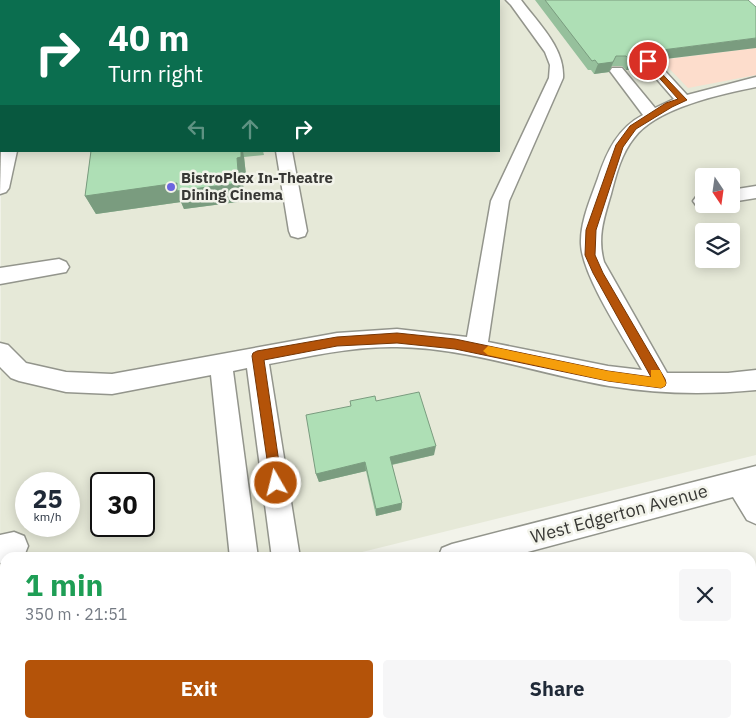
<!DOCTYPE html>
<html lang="en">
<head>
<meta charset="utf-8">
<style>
  body { margin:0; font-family:"IBM Plex Sans",sans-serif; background:#f6f6f7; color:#1f2937; height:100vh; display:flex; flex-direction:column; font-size:19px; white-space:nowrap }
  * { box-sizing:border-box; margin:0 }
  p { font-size:16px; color:#747a83 }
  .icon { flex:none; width:28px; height:28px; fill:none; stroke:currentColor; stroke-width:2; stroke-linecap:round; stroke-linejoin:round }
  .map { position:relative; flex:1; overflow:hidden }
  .panel { position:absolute; left:0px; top:552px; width:756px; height:176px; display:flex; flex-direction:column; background:#fff; border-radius:15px 15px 0 0; box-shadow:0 2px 12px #0003 }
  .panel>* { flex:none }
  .guide { position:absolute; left:0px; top:0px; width:500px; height:152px; box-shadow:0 2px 12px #0003; background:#0b6e4f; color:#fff; overflow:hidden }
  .needle { width:32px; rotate:167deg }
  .buttons { position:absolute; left:695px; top:168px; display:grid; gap:10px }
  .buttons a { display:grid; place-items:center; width:45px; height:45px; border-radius:5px; background:#fff; box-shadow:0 2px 12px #0003; font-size:25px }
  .speed { position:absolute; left:15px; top:472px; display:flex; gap:10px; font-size:25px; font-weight:700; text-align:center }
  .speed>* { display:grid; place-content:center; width:65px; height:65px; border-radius:50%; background:#fff; box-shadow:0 2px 12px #0003; line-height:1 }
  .speed small { font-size:12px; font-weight:400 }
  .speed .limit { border:2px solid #111; border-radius:8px; background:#fff; color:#111 }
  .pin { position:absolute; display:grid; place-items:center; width:42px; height:42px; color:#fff; margin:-21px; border:2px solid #fff; border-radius:50%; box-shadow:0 1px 5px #0007 }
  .me { position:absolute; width:55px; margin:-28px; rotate:352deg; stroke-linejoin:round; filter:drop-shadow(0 0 4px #0008) }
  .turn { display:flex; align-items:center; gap:18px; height:105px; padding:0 25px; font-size:22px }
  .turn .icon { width:65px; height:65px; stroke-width:2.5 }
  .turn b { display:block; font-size:35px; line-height:42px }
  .lanes { display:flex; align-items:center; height:48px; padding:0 25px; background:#0003; justify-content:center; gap:25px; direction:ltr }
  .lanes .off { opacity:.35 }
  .round { display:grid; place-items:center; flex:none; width:52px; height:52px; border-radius:5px; background:#f6f6f7 }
  .overview { display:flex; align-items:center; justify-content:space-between; height:85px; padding:0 25px }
  h1 { font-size:30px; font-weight:700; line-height:38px; color:#1e9e55 }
  .action { display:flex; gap:10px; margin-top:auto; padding:10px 25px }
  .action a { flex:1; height:58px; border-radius:5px; background:#b45309; color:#fff; font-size:20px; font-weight:700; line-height:58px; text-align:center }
  .action a+a { background:#f6f6f7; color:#1f2937 }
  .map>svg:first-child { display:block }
  .built { fill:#e6e9d8; fill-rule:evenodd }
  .green { fill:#fdddcc }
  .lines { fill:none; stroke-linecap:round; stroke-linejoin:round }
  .minor-casing { stroke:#93958c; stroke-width:3 }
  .minor { fill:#fff; fill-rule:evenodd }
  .wall { fill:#96c09c }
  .shaded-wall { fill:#7a9c7f }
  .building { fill:#aedfb5; stroke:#7a9c7f }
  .route { fill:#b45309; stroke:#753606 }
  .slow { fill:#f59e0b }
  .poi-dot { fill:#6b66df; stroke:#f2f3ea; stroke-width:2 }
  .labels { text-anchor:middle; stroke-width:5; stroke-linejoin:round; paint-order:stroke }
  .far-poi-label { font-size:15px; font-weight:bold; fill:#373734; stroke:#f2f3ea; text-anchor:start }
  .street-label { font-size:18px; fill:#373734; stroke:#f2f3ea }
</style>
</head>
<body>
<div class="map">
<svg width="756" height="728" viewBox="0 0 756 728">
  <rect width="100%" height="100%" fill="#f2f3ea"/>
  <path class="built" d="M24,0H756V455L342,557L5,558V641L0,643L1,133V151H499V1ZM704,176H731V204H704ZM704,231H731V259H704ZM26,484H69V526H26ZM101,484H144V526H101Z"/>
  <path class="green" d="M756,48V75L688,88L661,60Z"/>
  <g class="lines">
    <defs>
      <g id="minor">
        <rect x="119" y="0" width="12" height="1"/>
        <rect x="164" y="0" width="12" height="1"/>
        <path d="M506,0H521C538,23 565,48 563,78L509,201L488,342L608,366L642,370C625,340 582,276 581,244C580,222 591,198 598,178C607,151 618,128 643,115L610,71L612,68H622L655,108L674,99L641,61L643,58H653L687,95L756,77V87C721,94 656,108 634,138C621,154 616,175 611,194C604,218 597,237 604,262L667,373H728L756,370V390C707,395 658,394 609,386C539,374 469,348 397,347C354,346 311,356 269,364L300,558H272L247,368L233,371L258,558H230L211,375L112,394L66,392L19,381L11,378L0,367V343L8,345L26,363L66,372L112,374L337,333L397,329L467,337L491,201L549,78L550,65L545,52L511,5Z"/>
        <path d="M746,0H756V8L751,7Z"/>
        <path d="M1,150L17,151L9,188L6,192L0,194Z"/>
        <path d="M276,151H292L307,231L305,236L298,238L291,236L289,231Z"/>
        <path d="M756,186V198L731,202V190Z"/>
        <path d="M704,195V204H711L710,205L704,207L696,205L693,201L696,197Z"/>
        <path d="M59,259L66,262L69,267L66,272L0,284V268Z"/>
        <path d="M756,466V524L747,520L733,497L505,558H438L442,548L452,544Z"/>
        <path d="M14,532L24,536L28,546L24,556L5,558V562L0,563V535Z"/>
        <path d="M5,661V691L0,692V662Z"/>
      </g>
    </defs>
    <use href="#minor" class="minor-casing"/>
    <use href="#minor" class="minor"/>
  </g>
  <g class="wall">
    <path d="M535,0H748L657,60L653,56H643L638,69L626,70L622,66H612L609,72L594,74L591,70H588Z"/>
    <path d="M91,151H263L264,155L244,157L246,175L242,176L245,201L184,209L181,202L96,214L85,196Z"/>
    <path d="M350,401H376L434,455L392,465L402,503L401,510L376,516L366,471L319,482L316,474L351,406Z"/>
    <path d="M378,724H485L378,728Z"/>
    <path d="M579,724H698L683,728H581Z"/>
  </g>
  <g class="shaded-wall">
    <path d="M756,38V48L657,60L662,50Z"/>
    <path d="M647,46L638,69L626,70L630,60L638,53Z"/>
    <path d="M616,56L609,72L594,74L598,64Z"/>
    <path d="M241,151H243L244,157L246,175L242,176L245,201L184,209L181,202L96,214L85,196Z"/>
    <path d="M436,446L434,455L390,465V457Z"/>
    <path d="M365,462L366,471L319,482L316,474Z"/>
    <path d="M402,503L401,510L376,516V509Z"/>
  </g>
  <g class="building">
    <path d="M38,0H104L107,1H38Z"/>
    <path d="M545,0H748L756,7V38L662,50L657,46H647L644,52L638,53L642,59L630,60L626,56H616L613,62L598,64L595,60L592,61Z"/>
    <path d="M91,151H241V157L237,158L239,183L177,191V183L85,196Z"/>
    <path d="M419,392L436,446L390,457L402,503L376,509L365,462L316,474L306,415L351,406L350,401L375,396L376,401Z"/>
    <path d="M756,650V707L751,708V651Z"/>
    <path d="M389,724H485L486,728H378V727Z"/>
    <path d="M589,724H698L683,728H591Z"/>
  </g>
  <path class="route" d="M648,59L687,100L672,107L636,129L623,147L596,230L595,255L603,273L665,379L666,383L665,386L661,388L608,381L455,349L397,343L337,346L264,360L282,483L280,487L276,489L271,487L252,356L253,353L257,351L337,337L397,333L455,339L608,371L651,377L593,273L585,255L586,230L616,145L630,126L666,103L678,99L646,63L644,61Z"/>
  <path class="slow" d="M488,346L608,371L651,377V370H660L666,383L665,386L661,388L608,381L488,355L483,351Z"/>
  <circle class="poi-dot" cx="171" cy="187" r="5"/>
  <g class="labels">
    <g class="far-poi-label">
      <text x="181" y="183">BistroPlex In-Theatre<tspan x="181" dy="17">Dining Cinema</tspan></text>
    </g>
    <g class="street-label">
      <text transform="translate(619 514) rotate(-15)" y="6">West Edgerton Avenue</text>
    </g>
  </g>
</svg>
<div class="buttons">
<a><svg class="needle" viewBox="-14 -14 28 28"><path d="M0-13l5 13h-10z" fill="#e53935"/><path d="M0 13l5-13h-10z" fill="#747a83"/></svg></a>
<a><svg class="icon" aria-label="layers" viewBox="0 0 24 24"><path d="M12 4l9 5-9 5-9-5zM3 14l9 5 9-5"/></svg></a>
</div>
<div class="speed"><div>25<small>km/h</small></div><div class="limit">30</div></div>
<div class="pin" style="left:648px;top:61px;background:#d93025"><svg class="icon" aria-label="arrive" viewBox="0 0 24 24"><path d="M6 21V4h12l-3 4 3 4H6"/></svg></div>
<svg class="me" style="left:276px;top:483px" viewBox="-20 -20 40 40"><circle r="17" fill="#b45309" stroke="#fff" stroke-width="3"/><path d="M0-11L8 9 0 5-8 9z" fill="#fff"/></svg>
<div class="guide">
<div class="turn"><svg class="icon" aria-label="right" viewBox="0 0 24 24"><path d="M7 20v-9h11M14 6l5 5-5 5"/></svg><div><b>40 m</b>Turn right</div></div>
<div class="lanes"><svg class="icon off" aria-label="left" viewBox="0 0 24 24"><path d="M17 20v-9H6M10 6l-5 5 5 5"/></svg><svg class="icon off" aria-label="ahead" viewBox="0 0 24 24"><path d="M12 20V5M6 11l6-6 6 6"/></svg><svg class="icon" aria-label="right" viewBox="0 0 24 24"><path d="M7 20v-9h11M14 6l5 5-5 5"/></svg></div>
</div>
<section class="panel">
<div class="overview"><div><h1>1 min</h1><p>350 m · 21:51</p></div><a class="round"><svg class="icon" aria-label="close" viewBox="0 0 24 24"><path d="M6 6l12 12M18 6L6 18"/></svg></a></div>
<div class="action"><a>Exit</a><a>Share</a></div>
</section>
</div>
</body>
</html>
